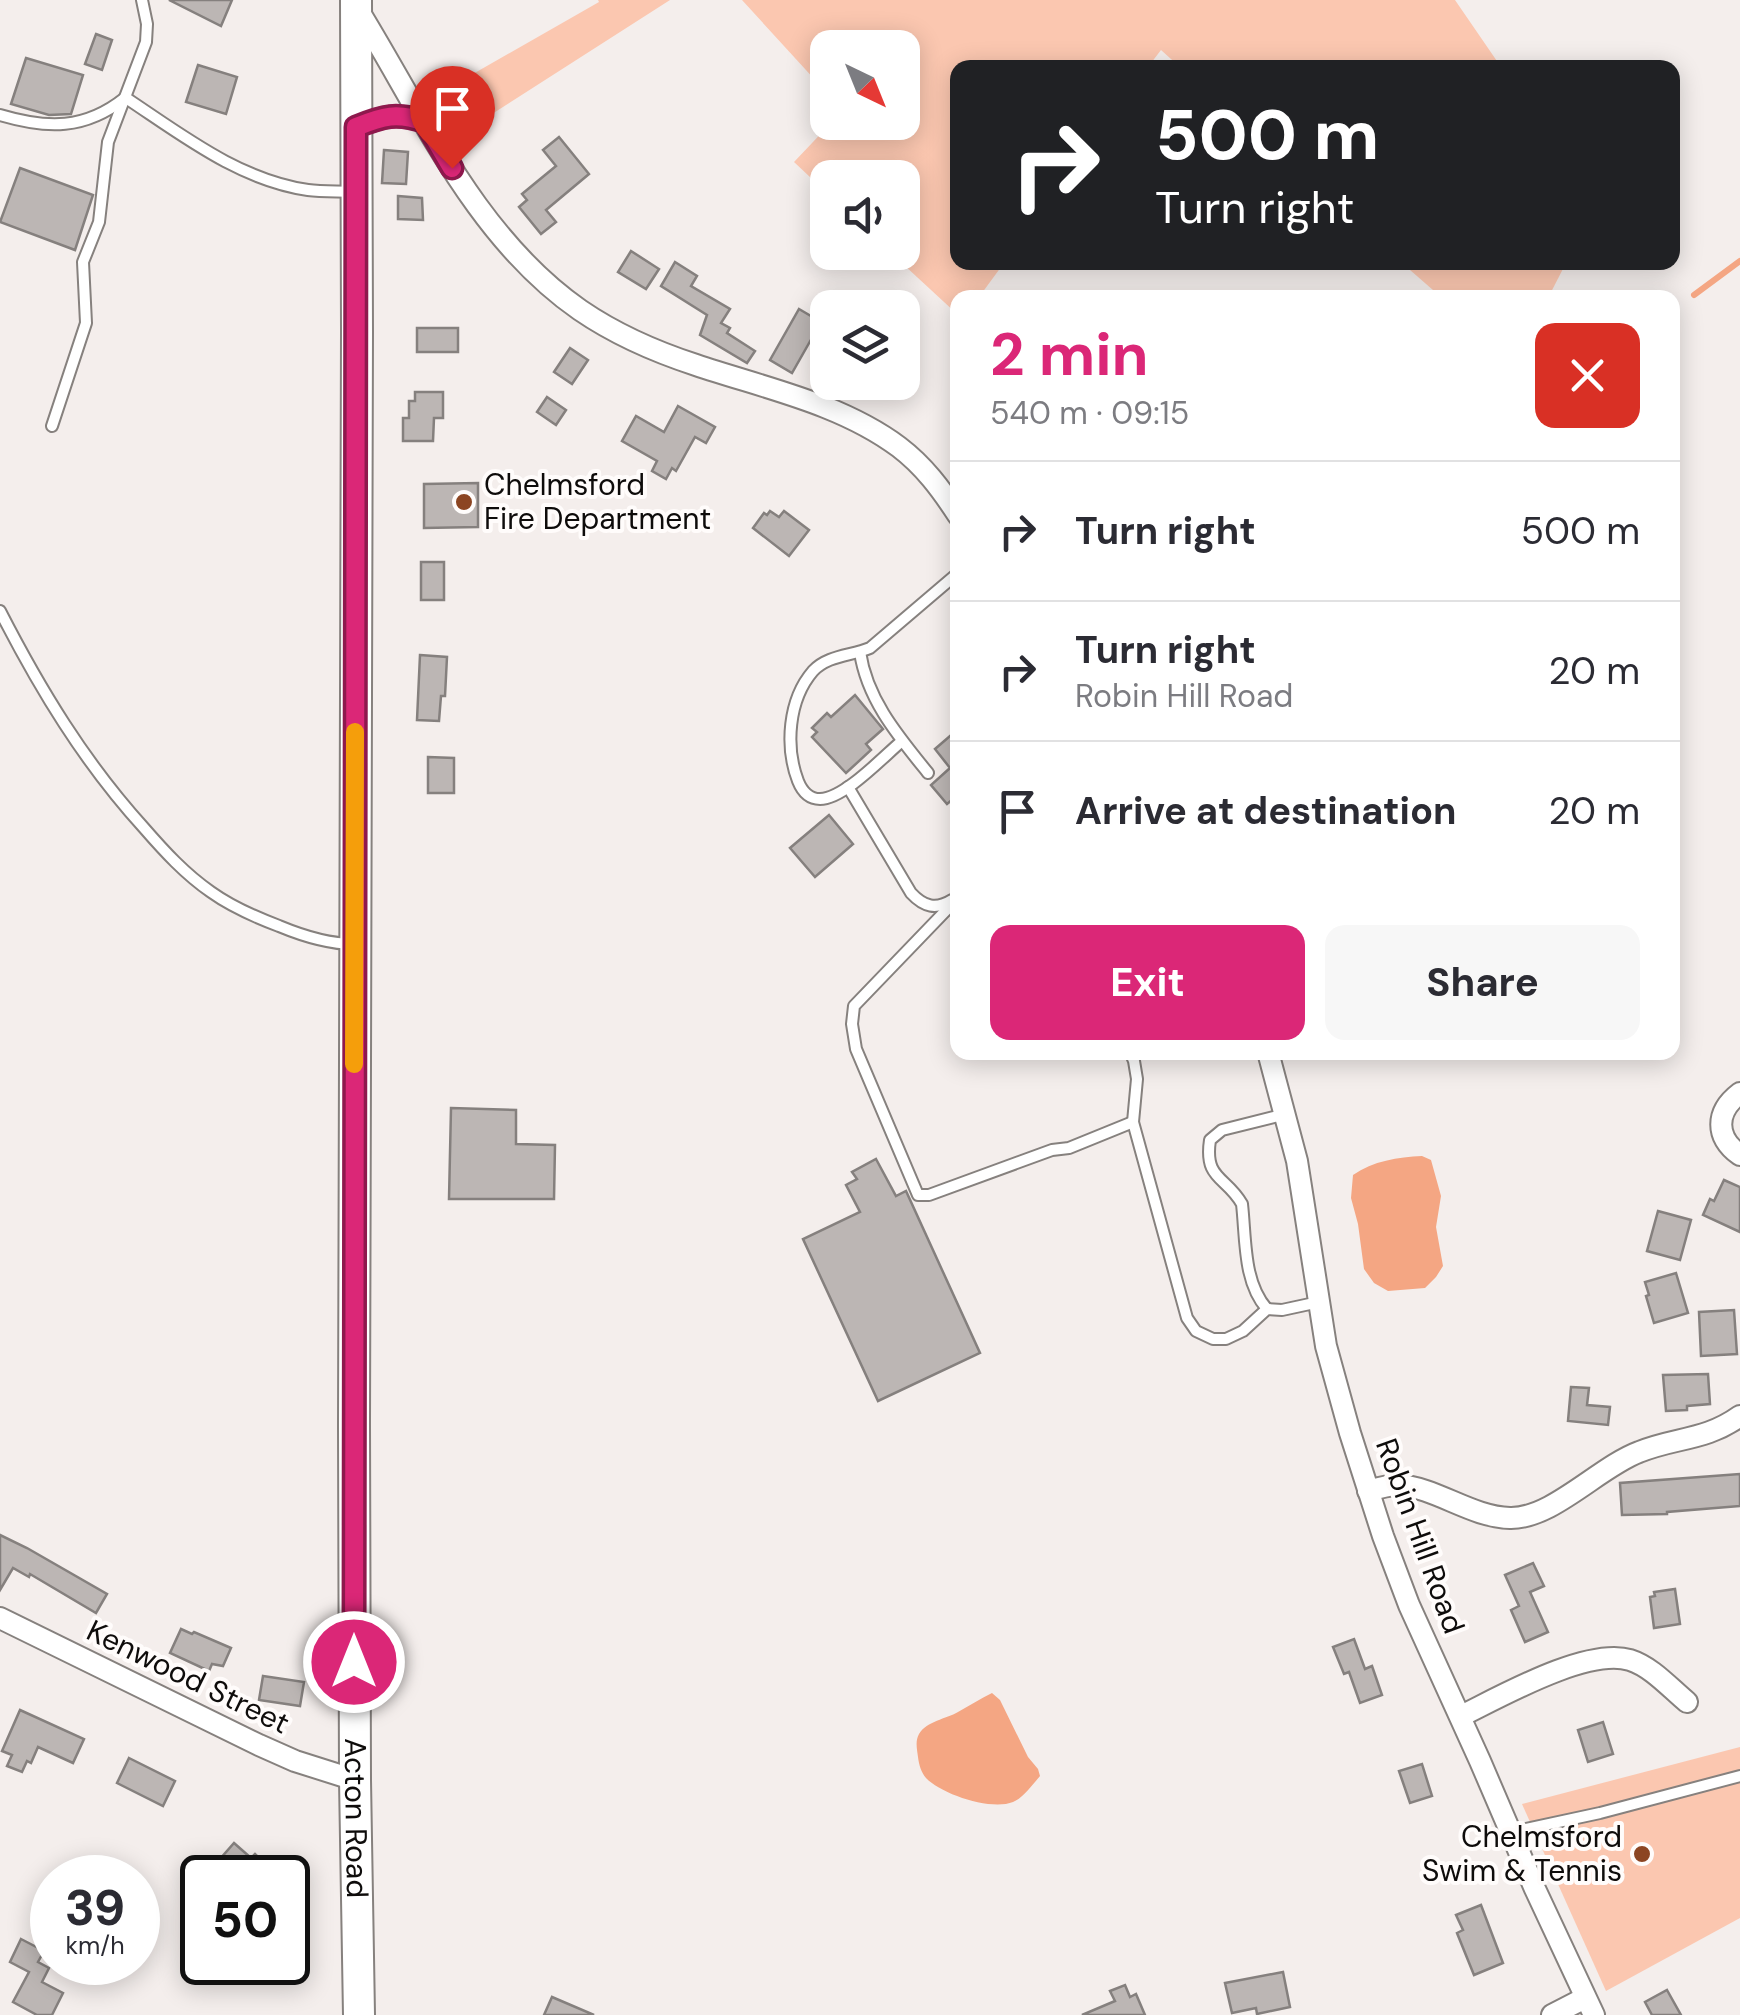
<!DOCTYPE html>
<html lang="en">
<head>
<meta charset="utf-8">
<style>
  body { margin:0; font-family:"DM Sans",sans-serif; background:#f7f7f7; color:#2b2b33; height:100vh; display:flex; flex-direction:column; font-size:38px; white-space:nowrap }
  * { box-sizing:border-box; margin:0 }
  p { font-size:32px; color:#7c7c81 }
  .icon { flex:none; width:55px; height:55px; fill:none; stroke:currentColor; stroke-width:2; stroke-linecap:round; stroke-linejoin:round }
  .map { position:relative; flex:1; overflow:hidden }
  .side { position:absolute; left:950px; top:290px; width:730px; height:770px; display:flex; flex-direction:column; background:#fff; border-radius:20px; box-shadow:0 5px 25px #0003 }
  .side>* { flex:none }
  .hud { position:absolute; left:950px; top:60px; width:730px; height:210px; border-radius:20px; box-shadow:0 5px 25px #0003; background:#202124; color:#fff; overflow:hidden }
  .needle { width:65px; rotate:137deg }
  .controls { position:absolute; left:810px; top:30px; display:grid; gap:20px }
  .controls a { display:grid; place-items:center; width:110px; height:110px; border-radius:20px; background:#fff; box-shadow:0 5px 25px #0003; font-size:50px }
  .speed { position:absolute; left:30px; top:1855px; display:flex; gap:20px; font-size:50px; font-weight:700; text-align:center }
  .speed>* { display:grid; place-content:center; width:130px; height:130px; border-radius:50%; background:#fff; box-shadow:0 5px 25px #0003; line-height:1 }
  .speed small { font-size:25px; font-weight:400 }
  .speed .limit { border:5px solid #111; border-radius:15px; background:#fff; color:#111 }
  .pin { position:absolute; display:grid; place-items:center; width:85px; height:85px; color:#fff; margin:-102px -42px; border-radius:50% 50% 50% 0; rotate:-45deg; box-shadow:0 0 10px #0007 }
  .pin .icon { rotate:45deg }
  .me { position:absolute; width:110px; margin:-55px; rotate:0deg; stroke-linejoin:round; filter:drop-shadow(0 0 8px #0008) }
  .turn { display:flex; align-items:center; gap:35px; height:210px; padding:0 40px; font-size:45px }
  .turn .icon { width:130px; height:130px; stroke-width:2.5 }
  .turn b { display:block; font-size:70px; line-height:85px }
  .round { display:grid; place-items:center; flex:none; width:105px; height:105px; border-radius:20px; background:#f7f7f7 }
  .head { display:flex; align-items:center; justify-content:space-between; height:170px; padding:0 40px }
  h1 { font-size:60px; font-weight:700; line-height:75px; color:#db2777 }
  .primary-button { display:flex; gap:20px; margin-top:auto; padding:20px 40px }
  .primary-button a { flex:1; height:115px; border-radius:20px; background:#db2777; color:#fff; font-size:40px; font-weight:700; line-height:115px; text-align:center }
  .primary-button a+a { background:#f7f7f7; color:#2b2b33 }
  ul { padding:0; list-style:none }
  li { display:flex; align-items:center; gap:30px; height:140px; padding:0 40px; border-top:2px solid #e1e1e2 }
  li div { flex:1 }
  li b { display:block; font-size:38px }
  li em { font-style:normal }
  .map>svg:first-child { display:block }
  .green { fill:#fbc7b0 }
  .water { fill:#f4a683 }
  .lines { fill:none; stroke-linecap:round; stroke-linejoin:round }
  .stream { stroke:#f4a683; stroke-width:6 }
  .building { fill:#bcb6b4; stroke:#85807e; stroke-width:2.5 }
  .lane-casing { stroke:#86817e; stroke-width:14 }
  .street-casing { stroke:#86817e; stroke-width:24 }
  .secondary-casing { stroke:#86817e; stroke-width:34 }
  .lane { stroke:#fff; stroke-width:10 }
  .street { stroke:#fff; stroke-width:20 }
  .secondary { stroke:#fff; stroke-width:30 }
  .route-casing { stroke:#8e194d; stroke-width:25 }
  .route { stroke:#db2777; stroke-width:18 }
  .slow { stroke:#f59e0b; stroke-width:18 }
  .poi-dot { fill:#8c4522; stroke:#fffcfb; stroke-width:4 }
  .labels { text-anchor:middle; stroke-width:8; stroke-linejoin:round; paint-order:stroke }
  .poi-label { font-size:30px; fill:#0e0c0b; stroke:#fffcfb; text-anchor:start }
  .street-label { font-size:30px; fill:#0e0c0b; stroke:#fffcfb }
</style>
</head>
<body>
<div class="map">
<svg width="1740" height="2015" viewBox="0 0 1740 2015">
  <rect width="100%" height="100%" fill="#f4eeec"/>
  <g class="green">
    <path d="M598,0H670L456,137L431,98L599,2Z"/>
    <path d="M742,0H1455L1501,67L1181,68L1161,50L1148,67L958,68V262L1004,263L979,297L958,298L957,314L891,253L902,252V178H828L827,193L794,162L831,123L902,122V48H828L827,93Z"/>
    <path d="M1402,263H1566L1548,298L1441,297Z"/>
    <path d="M1740,1747V1918L1606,1991L1522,1804Z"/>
  </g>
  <g class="water">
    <path d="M1422,1156L1431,1160L1441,1196L1436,1227L1443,1266L1436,1277L1425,1288L1388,1291L1374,1283L1364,1269L1358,1224L1351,1198L1353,1175C1373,1161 1398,1157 1422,1156Z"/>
    <path d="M992,1693L1000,1700L1028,1757L1038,1769L1040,1776C1033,1784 1022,1799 1013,1802C991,1811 941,1794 926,1778C921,1772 919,1765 918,1757C917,1749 915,1741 919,1734C927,1721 946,1719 958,1712C970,1705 980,1699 992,1693Z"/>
  </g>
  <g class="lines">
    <path class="stream" d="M1694,295L1740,261"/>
  </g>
  <g class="building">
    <path d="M169,0H232L221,26Z"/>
    <path d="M96,34L112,40L102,70L85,64Z"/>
    <path d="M26,58L83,75L71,114L49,115L11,104Z"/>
    <path d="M198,65L237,77L226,114L186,102Z"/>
    <path d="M559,137L589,174L546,210L556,222L541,234L519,207L527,200L522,194L556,166L543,150Z"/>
    <path d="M384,150L408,152L406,184L382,183Z"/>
    <path d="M20,168L93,195L75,250L0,222Z"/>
    <path d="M398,196L422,198L423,220L398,219Z"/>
    <path d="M631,251L659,269L646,289L618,272Z"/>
    <path d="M675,262L697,276L691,286L730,309L721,323L730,328L727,333L755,351L747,363L700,335L707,315L661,286Z"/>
    <path d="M799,309L821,322L792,373L770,360Z"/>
    <rect x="417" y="328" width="41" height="24"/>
    <path d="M570,348L588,360L572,384L554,372Z"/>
    <path d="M415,392H443V418H434L433,441H403V418H409V401H415Z"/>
    <path d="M547,397L566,410L556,425L537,412Z"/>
    <path d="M678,406L715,427L706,443L695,437L676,471L672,468L666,479L652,471L657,461L622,441L636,416L664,432Z"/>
    <path d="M478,483V527L424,528V484Z"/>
    <path d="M770,511L779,517L784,511L809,530L789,556L753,528L764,513L767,515Z"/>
    <rect x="421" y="562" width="23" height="38"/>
    <path d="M420,655L447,657L445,696H441L439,721L417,720Z"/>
    <path d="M855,695L883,729L866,744L871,750L846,773L812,737L817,732L812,728L827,713L831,717Z"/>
    <path d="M950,736L958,745V795L947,804L931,785L950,768L935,749Z"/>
    <path d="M428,757L454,758V793H428Z"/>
    <path d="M829,815L853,844L815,877L790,848Z"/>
    <path d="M451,1108L516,1110V1144L555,1145L554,1199H449Z"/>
    <path d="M876,1159L896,1196L906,1191L980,1353L878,1401L803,1239L860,1212L846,1185L857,1179L852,1172Z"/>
    <path d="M1724,1180L1740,1187V1232L1703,1215L1710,1199L1714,1201Z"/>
    <path d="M1658,1211L1691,1220L1680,1260L1647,1251Z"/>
    <path d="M1676,1273L1688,1313L1654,1323L1646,1296L1649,1295L1645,1282Z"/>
    <path d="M1734,1310L1737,1354L1701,1356L1699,1312Z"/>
    <path d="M1708,1374L1710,1404L1687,1406V1410L1666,1411L1663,1375Z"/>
    <path d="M1571,1387L1589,1388L1587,1405L1610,1407L1608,1425L1568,1421Z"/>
    <path d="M1740,1474V1506L1667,1512V1514L1622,1515L1620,1483Z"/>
    <path d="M0,1535L27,1548L107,1594L96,1613L30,1574L29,1577L13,1568L0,1590Z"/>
    <path d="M1533,1563L1544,1586L1530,1592L1548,1632L1525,1642L1511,1610L1519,1606L1505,1575Z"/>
    <path d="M1675,1589L1680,1624L1654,1628L1650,1597L1655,1596L1654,1592Z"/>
    <path d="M181,1629L192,1634L194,1632L231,1648L223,1666L212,1664L209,1671L170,1653Z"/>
    <path d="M1354,1639L1365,1669L1372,1666L1382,1695L1360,1703L1349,1672L1344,1674L1333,1647Z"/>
    <path d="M263,1676L304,1682L300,1706L259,1700Z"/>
    <path d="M20,1710L84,1739L73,1763L38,1747L31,1763L27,1761L22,1772L7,1766L12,1755L2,1751Z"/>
    <path d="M1603,1722L1613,1754L1588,1762L1578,1730Z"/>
    <path d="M129,1758L175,1781L163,1806L117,1783Z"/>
    <path d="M1422,1764L1432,1796L1410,1803L1399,1771Z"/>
    <path d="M234,1843L251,1858L255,1854L280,1878H240L220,1859Z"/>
    <path d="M1481,1905L1503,1963L1474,1975L1457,1933L1463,1930L1456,1915Z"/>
    <path d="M21,1939L44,1951L38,1962L49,1968L42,1982L63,1993L52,2015H37L13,2002L29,1972L10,1962Z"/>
    <path d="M1283,1972L1290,2007L1257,2014L1256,2008L1232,2013L1225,1983Z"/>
    <path d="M1125,1985L1130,1997L1136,1994L1145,2015H1082L1115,2001L1110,1991Z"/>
    <path d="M1667,1990L1681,2015H1652L1645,2002Z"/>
    <path d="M552,1997L594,2015H544Z"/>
  </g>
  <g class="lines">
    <defs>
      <g id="lane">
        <path d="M126,98C182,135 239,180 308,190C323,192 340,191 356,192"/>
        <path d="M0,115C47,129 85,130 125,98"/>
        <path d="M52,426L86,323L83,262L99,222L108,142L146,42L147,24L142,0"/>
        <path d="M0,611C40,689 84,762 144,828C164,851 185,874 211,892C232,907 255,917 279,926C303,936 328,944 354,944"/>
        <path d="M860,652C867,700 899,737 928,773"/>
        <path d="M902,741C884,756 844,799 820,799C809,799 802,791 798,781C785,747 788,700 813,671C828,655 851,656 870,648L958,573"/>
        <path d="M848,787L911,893C924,907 936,910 952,900"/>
        <path d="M958,898L854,1006L852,1024L856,1049L918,1195H929L1052,1150L1069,1148L1133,1122"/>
        <path d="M1130,1052L1134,1061L1137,1079L1133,1122L1187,1318L1196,1331L1213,1339H1226L1243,1331L1267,1309L1282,1310L1319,1302"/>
        <path d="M1267,1309C1243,1282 1246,1239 1242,1204C1226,1176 1204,1180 1210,1140L1222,1130L1286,1114"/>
        <path d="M1512,1832L1600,1813L1740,1776"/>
      </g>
      <g id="street">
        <path d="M357,8C422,113 475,237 580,310C615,334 656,352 696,365C764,388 840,403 899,447C924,466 941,489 958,515"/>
        <path d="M356,127C383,116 397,112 425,122"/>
        <path d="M1268,1052L1297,1161L1326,1346L1350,1433L1383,1536L1409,1605L1480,1761L1535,1889L1594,2015"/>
        <path d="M1740,1093C1715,1112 1715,1137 1740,1155"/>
        <path d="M1368,1491C1378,1488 1389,1485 1399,1485C1437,1488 1471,1517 1510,1518C1552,1519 1599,1467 1639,1452C1676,1437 1705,1441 1740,1416"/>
        <path d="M0,1618L259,1745L295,1761L355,1780"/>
        <path d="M1461,1716C1500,1697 1587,1647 1630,1660C1652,1667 1670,1688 1687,1702"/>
        <path d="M1552,2015L1585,1998"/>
      </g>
      <g id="secondary">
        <path id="s1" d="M356,0L357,331L354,1425L355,1780L359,2015"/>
      </g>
    </defs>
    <use href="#lane" class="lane-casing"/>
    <use href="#street" class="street-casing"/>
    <use href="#secondary" class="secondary-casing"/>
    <use href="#lane" class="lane"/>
    <use href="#street" class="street"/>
    <use href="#secondary" class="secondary"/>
  </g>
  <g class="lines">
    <defs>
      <path id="route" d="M354,1662L356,127C383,116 397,112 425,122L452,168"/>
    </defs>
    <use href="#route" class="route-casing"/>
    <use href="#route" class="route"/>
    <path class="slow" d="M354,1064L355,732"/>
  </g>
  <g class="poi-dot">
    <circle cx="464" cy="502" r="10"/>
    <circle cx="1642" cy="1854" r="10"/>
  </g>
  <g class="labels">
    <g class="poi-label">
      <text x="484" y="495">Chelmsford<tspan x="484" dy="34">Fire Department</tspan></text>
      <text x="1622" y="1847" text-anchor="end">Chelmsford<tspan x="1622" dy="34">Swim &amp; Tennis</tspan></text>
    </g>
    <g class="street-label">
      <text transform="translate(1420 1536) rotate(70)" y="10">Robin Hill Road</text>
      <text transform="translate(188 1677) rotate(26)" y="10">Kenwood Street</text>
      <text dy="10" stroke="none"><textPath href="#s1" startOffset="1818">Acton Road</textPath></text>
    </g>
  </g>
</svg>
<div class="controls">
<a><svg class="needle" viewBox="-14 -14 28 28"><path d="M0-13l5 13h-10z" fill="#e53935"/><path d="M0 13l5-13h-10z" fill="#7c7c81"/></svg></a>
<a><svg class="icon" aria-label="sound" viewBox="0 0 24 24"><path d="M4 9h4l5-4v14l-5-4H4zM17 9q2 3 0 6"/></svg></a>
<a><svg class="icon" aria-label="layers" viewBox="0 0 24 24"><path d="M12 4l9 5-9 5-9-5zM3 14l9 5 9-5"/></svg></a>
</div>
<div class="speed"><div>39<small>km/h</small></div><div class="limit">50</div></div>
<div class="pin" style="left:452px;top:168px;background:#d93025"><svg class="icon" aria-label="arrive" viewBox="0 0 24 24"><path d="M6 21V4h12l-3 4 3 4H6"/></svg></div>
<svg class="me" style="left:354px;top:1662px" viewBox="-20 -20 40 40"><circle r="17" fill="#db2777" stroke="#fff" stroke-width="3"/><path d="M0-11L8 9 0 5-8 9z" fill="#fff"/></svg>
<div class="hud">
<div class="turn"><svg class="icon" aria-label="right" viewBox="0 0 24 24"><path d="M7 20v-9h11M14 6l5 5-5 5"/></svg><div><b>500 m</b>Turn right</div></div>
</div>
<section class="side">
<div class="head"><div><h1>2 min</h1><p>540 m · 09:15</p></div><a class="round" style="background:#d93025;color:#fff"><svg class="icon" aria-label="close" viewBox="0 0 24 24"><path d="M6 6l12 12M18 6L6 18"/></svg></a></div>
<ul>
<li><svg class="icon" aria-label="right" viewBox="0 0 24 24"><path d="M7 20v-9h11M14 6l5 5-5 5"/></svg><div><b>Turn right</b></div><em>500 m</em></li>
<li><svg class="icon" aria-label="right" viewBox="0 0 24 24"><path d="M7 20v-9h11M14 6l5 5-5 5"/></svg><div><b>Turn right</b><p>Robin Hill Road</p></div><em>20 m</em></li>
<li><svg class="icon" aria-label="arrive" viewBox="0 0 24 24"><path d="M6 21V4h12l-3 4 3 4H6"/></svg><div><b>Arrive at destination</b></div><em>20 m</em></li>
</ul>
<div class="primary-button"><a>Exit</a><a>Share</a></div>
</section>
</div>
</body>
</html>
